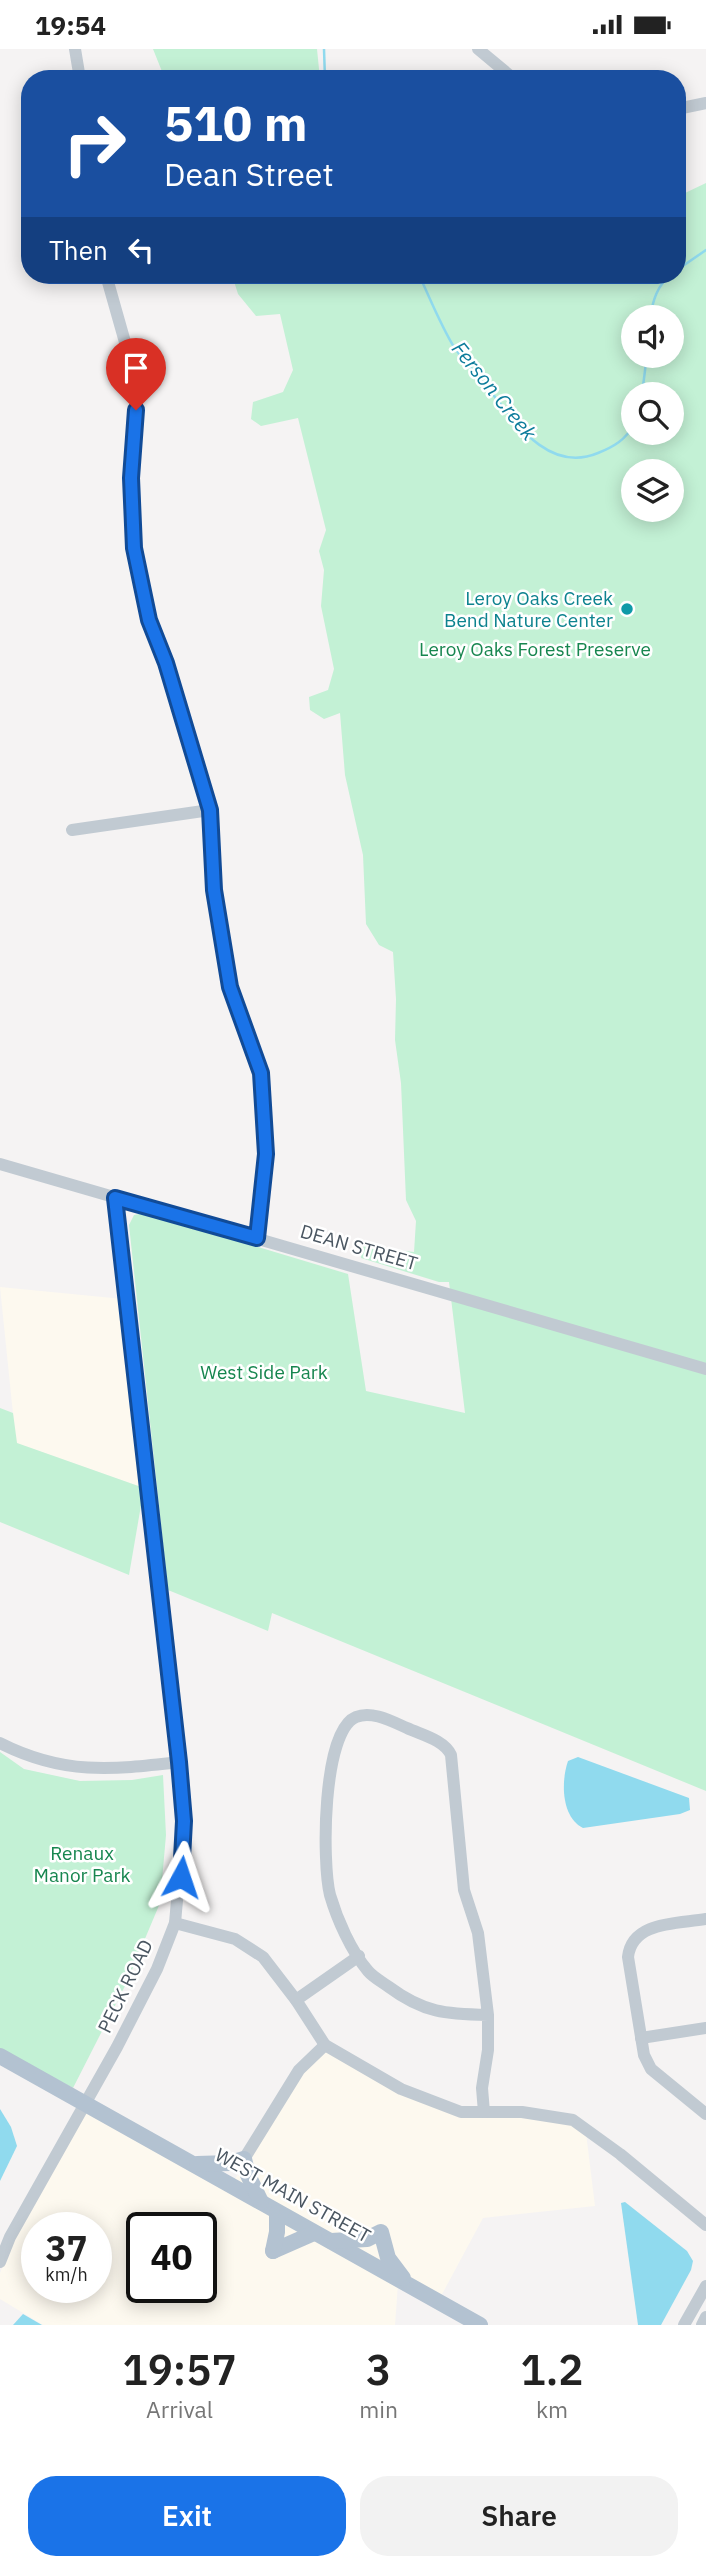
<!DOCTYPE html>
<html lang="en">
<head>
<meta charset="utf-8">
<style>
  body { margin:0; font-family:"IBM Plex Sans",sans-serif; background:#f2f2f2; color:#222; height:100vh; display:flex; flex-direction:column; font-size:26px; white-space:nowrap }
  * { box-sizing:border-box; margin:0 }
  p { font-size:23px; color:#767676 }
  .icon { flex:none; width:38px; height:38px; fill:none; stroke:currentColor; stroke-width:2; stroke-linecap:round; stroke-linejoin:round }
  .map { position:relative; height:2276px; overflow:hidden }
  .drawer { display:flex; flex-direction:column; background:#fff; flex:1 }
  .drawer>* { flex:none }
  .hud { position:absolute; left:21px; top:21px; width:665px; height:214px; border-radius:28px; box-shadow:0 4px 18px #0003; background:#1a4fa0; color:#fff; overflow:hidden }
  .fabs { position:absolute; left:621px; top:256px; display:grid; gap:14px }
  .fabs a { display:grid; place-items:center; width:63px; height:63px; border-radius:50%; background:#fff; box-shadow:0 4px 18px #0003; font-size:35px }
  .speed { position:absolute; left:21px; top:2163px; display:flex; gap:14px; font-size:35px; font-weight:700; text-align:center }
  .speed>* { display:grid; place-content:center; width:91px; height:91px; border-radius:50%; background:#fff; box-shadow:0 4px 18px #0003; line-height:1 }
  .speed small { font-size:18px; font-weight:400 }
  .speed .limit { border:4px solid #111; border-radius:10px; background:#fff; color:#111 }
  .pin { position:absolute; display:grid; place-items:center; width:60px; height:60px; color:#fff; margin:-72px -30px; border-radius:50% 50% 50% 0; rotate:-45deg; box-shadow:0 0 7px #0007 }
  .pin .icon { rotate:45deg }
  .me { position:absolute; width:77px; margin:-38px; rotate:5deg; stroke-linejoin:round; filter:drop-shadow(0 0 5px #0008) }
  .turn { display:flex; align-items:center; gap:24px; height:147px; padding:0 28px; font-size:32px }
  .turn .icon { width:91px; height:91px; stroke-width:2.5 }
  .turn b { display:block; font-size:49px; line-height:60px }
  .then { display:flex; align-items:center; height:66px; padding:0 28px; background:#0003; gap:14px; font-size:26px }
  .eta { display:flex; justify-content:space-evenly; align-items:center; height:119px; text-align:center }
  .eta b { font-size:42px; font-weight:600; line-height:49px }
  .cta { display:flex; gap:14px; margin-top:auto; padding:14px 28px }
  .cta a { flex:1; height:80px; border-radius:28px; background:#1a73e8; color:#fff; font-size:28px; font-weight:600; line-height:80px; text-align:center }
  .cta a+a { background:#f2f2f2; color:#222 }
  .status { display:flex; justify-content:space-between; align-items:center; height:49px; padding:0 35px; background:#fff; direction:ltr }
  .status svg { height:19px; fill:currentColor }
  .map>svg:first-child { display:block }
  .commercial { fill:#fdf9ef; fill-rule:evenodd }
  .green { fill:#c3f1d5; fill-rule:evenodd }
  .water { fill:#90daee }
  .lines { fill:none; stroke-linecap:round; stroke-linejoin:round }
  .stream { stroke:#90daee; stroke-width:2.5 }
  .minor { stroke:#c1cad2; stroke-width:12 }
  .major { stroke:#b3c2d1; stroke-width:16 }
  .route-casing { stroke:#114b97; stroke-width:18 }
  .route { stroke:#1a73e8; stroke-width:12 }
  .culture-dot { fill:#0f9aa8; stroke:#fff; stroke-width:2.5 }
  .labels { text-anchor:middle; stroke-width:5; stroke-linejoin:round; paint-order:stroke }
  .culture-label { font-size:19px; fill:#0d838f; stroke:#fff; text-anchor:end }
  .park-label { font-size:19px; fill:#17864f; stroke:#fff }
  .street-label { font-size:19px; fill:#4a5661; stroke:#fff }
  .water-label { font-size:21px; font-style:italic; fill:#0c7c9b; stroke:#fff }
</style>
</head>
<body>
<div class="status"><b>19:54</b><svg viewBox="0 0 49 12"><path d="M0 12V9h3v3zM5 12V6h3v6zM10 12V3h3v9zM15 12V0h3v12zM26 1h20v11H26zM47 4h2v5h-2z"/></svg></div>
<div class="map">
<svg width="706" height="2276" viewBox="0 0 706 2276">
  <rect width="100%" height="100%" fill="#f5f3f3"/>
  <g class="commercial">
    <path d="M0,1238L123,1250L144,1439L16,1394Z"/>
    <path d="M326,2000L464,2067H522L569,2074L586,2084L595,2157L483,2169L440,2249L233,2133L301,2025Z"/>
    <path d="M86,2060L398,2235L395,2276H43L0,2250V2224L14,2190ZM37,2179H96V2238H37ZM142,2179H201V2238H142Z"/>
  </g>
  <g class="green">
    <path d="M153,0H317L320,30H165Z"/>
    <path d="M706,134V1742L272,1564L268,1582L168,1541L129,1176L134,1166L145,1164L348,1225L366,1342L465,1364L449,1233H439L361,1209L362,1197L414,1203L416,1172L406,1151L401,1034L395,991L396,950L393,903L379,896L366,875L363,806L345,726L340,664L324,670L310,661L309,648L328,641L334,620L321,557L324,521L319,502L326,481L298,369L261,377L251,370L253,353L283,343L293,321L280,265L256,267L238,245L232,226H677V143L685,144ZM634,268H672V306H634ZM634,345H672V383H634ZM634,422H672V460H634Z"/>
    <path d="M0,1359L13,1364L17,1394L144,1439L129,1526L0,1473Z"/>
    <path d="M0,1703L24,1720L80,1732L132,1731L163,1726L166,1786L160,1854L126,1935L73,2039L0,2000Z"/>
  </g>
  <g class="water">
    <path d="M578,1708L689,1749L690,1761L680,1765L583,1779C561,1768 561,1732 568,1712Z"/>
    <path d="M0,2060L11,2078L17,2097L0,2132Z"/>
    <path d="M625,2153L687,2202L693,2212L691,2221L661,2276H638L621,2154Z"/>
    <path d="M23,2265L42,2276H13Z"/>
  </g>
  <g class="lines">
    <g class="stream">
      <path d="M324,0L325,30"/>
      <path d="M677,221L706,201"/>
      <path d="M419,226C430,249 440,275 454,298C464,312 477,326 488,339C514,372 548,425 598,404C613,398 626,391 634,375"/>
      <path d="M650,268C653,252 657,236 671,226"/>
      <path d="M642,345L647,306"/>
    </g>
    <g class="minor">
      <path d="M75,0L80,30"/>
      <path d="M478,0L514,30"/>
      <path d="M677,60L706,54"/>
      <path d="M106,226L138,339L131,429L134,499L149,571L166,614L210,761L214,841L230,938L261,1024L266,1105L257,1189"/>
      <path d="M72,781L210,761"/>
      <path d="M0,1115L706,1320"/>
      <path d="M0,1694C63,1726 111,1721 179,1713"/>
      <path d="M706,1870C677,1875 632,1872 628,1908L644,2006L651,2020L706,2065"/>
      <path d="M175,1874L235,1890L263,1908L296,1951L325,1996L401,2040L461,2063H522L573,2071L620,2105L706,2176"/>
      <path d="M296,1951L359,1907"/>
      <path d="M641,1989L706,1979"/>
      <path d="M484,2063L482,2039L488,2001V1966L478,1884L464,1841L451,1706C444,1691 422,1686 407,1679C393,1673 372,1661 356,1668C322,1682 322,1814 330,1846C337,1870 351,1902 368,1922C373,1928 382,1933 389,1938C424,1964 446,1965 488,1966"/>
      <path d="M244,2110L299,2021L325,1996"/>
      <path d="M0,2213L10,2188L117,1998L157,1920L175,1874L184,1772L179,1713L115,1149"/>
      <path d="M684,2276L706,2237"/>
      <path d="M702,2276L706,2268"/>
    </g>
    <g class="major">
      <path d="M0,2007L480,2276"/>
      <path d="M197,2115L230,2114L244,2110L248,2126L261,2153"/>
      <path d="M331,2192L367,2190L381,2183L388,2209L403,2229"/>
      <path d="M273,2202L314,2184"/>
      <path d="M273,2202L277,2183V2164"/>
    </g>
  </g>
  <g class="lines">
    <defs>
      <path id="route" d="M136,361L131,429L134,499L149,571L166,614L210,761L214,841L230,938L261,1024L266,1105L257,1189L115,1149L179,1713L184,1772L181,1828"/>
    </defs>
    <use href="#route" class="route-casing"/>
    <use href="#route" class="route"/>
  </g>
  <circle class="culture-dot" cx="627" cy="560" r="7"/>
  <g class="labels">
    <g class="culture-label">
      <text x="613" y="556">Leroy Oaks Creek<tspan x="613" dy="22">Bend Nature Center</tspan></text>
    </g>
    <g class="park-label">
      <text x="535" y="607">Leroy Oaks Forest Preserve</text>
      <text x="264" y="1330">West Side Park</text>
      <text x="82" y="1811">Renaux<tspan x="82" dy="22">Manor Park</tspan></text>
    </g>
    <g class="street-label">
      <text transform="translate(359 1198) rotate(16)" y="7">DEAN STREET</text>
      <text transform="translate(125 1937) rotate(-64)" y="7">PECK ROAD</text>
      <text transform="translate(293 2146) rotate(29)" y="7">WEST MAIN STREET</text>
    </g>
    <g class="water-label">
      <text transform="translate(494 342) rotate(51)" y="7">Ferson Creek</text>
    </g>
  </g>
</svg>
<div class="fabs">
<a><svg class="icon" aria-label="sound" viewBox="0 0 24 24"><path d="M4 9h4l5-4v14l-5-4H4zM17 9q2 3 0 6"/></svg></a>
<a><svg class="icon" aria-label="search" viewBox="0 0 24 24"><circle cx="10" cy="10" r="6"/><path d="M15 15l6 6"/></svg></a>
<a><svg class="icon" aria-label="layers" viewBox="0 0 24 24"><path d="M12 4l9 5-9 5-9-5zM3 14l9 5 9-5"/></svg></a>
</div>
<div class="speed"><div>37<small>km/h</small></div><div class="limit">40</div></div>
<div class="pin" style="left:136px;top:361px;background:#d93025"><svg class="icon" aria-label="arrive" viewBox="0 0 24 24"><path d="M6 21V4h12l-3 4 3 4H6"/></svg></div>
<svg class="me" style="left:181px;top:1828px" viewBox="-20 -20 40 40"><path d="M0-17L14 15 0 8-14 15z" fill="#1a73e8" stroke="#fff" stroke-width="4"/></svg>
<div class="hud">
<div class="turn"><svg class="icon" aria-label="right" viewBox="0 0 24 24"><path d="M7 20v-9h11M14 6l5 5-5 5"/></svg><div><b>510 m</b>Dean Street</div></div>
<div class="then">Then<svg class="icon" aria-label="left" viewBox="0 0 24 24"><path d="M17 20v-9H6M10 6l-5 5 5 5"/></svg></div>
</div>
</div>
<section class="drawer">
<div class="eta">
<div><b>19:57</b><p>Arrival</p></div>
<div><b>3</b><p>min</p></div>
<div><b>1.2</b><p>km</p></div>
</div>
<div class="cta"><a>Exit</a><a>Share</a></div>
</section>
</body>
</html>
